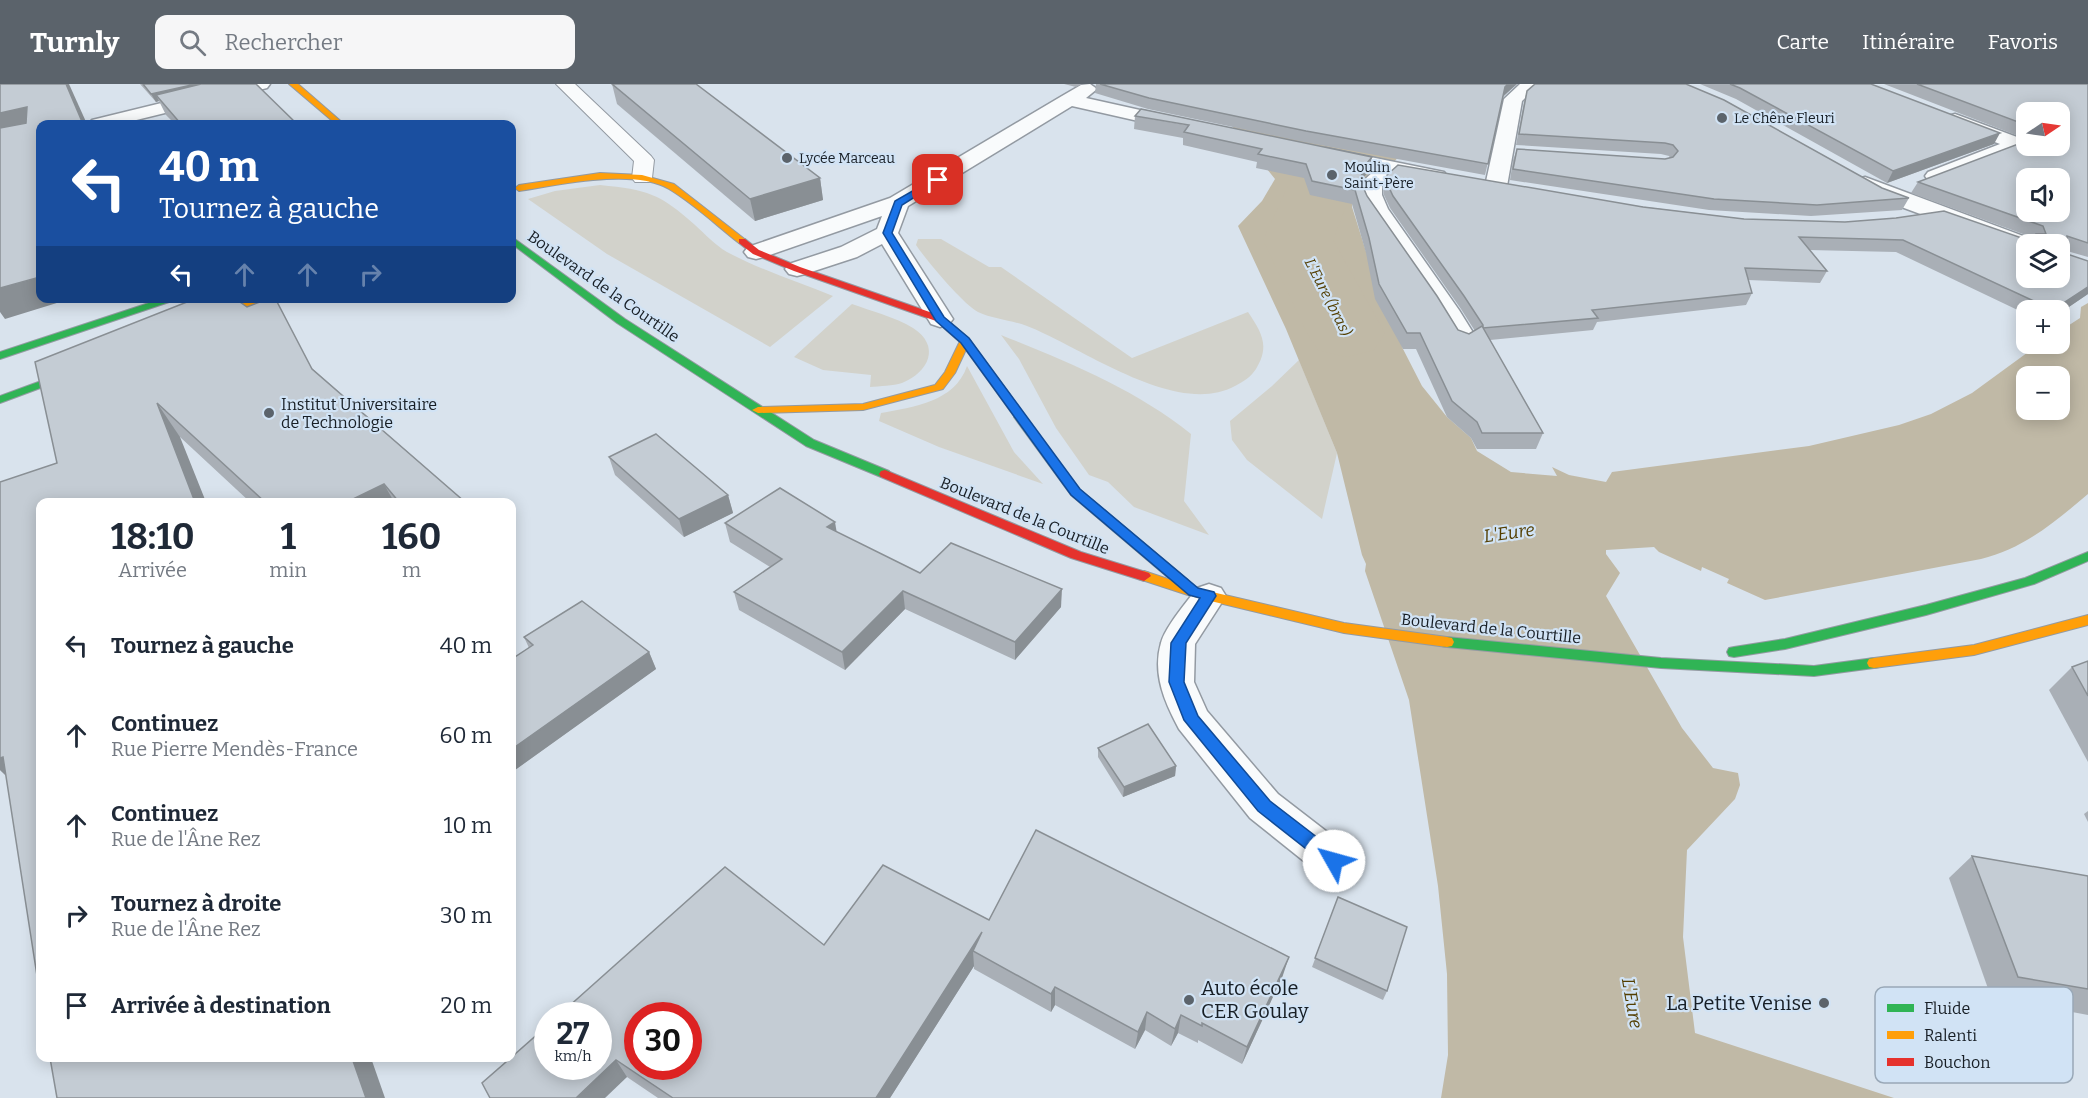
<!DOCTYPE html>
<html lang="fr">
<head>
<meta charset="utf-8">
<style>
  body { margin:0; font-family:Bitter,serif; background:#f6f6f7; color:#1f2937; height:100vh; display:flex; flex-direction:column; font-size:22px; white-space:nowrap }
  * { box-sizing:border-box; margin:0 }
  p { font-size:20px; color:#747a83 }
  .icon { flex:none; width:33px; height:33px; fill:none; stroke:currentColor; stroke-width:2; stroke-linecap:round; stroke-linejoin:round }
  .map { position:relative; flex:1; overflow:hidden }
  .panel { position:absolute; left:36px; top:414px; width:480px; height:564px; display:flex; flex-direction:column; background:#fff; border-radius:12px; box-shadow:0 3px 15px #0003 }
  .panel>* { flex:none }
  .top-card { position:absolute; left:36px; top:36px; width:480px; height:183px; border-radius:12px; box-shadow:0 3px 15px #0003; background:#1a4fa0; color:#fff; overflow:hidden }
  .needle { width:39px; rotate:77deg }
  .tools { position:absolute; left:2016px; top:18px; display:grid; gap:12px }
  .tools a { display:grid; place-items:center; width:54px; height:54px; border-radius:12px; background:#fff; box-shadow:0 3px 15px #0003; font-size:30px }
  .speed { position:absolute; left:534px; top:918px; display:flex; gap:12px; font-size:30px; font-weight:700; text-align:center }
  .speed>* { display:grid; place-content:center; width:78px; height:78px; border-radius:50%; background:#fff; box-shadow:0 3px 15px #0003; line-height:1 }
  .speed small { font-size:15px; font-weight:400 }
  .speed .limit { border:9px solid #d22; background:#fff; color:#111 }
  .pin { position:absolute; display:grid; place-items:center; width:51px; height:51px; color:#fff; margin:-26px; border-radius:12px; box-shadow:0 3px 9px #0006 }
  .me { position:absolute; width:66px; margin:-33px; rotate:308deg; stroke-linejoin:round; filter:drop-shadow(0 0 4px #0008) }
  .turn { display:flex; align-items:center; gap:21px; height:126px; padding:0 24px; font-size:27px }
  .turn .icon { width:78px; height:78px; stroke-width:2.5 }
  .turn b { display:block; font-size:42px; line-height:51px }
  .lanes { display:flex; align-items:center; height:57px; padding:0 24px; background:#0003; justify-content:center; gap:30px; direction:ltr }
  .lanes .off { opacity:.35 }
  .eta { display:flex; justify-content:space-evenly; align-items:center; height:102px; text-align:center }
  .eta b { font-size:36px; font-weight:700; line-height:42px }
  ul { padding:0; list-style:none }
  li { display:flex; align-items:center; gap:18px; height:90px; padding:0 24px }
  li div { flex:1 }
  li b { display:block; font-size:22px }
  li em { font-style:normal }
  header { display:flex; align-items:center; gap:36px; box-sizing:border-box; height:84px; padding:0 30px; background:#5b636b; color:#fff }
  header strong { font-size:28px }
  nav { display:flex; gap:33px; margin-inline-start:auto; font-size:21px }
  .search { width:420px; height:54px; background:#f6f6f7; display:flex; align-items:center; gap:15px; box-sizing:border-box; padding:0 21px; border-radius:12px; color:#747a83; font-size:22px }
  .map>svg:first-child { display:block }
  .green { fill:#d2d2cb }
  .water { fill:#c0b9a6; fill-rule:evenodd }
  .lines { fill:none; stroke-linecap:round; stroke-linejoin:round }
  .river { fill:#c0b9a6; fill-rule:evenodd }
  .lane-casing { stroke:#939aa2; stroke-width:2 }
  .street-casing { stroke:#939aa2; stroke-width:3 }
  .fast-casing { stroke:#939aa2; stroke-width:2 }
  .slow-casing { stroke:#939aa2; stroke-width:2 }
  .jam-casing { stroke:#939aa2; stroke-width:2 }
  .lane { fill:#f9fbfc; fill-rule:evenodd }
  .street { fill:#f9fbfc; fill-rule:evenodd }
  .fast { fill:#30b455; fill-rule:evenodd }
  .slow { fill:#ff9f0a; fill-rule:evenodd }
  .jam { fill:#e5322d; fill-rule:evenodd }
  .wall { fill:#a9afb6 }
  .shaded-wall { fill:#898f94 }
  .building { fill:#c4ccd4; stroke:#898f94; stroke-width:1.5; fill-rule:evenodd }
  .route { fill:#1a73e8; stroke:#114b97; stroke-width:1.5 }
  .poi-dot { fill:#5b636b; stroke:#d1e3f5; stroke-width:2 }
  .labels { text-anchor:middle; stroke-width:4.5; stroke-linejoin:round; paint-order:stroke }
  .far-poi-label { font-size:14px; fill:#171e25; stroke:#d1e3f5; text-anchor:start }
  .far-water-label { font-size:15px; font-style:italic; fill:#533e00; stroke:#d1e3f5 }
  .street-label { font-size:16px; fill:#171e25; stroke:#d1e3f5 }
  .poi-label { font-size:16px; fill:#171e25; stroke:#d1e3f5; text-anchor:start }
  .water-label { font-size:18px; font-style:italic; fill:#533e00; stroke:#d1e3f5 }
  .near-poi-label { font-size:20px; fill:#171e25; stroke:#d1e3f5; text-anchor:start }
  .key { fill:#d1e3f5; stroke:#99a8b7; stroke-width:1.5 }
  .key-label { font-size:16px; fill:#171e25 }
</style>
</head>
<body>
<header>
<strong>Turnly</strong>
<div class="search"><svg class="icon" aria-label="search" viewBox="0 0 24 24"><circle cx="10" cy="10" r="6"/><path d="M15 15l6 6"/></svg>Rechercher</div>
<nav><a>Carte</a><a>Itinéraire</a><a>Favoris</a></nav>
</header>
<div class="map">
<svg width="2088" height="1014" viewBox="0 0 2088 1014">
  <rect width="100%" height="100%" fill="#d9e3ed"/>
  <g class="green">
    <path d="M600,101C648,106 659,109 695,141C705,150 715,161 727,168C761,186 798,198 833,212L770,263L607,170L528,115L555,107Z"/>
    <path d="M918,155H941L989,183H1001L1132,274L1248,228C1262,249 1270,262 1256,285C1250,294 1244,297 1235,302C1176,334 1082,263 1027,242C1011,236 993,235 978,228C964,221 926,176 916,161Z"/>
    <path d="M852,220C871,227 895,233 913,244C941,262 929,288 902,299C893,302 880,302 870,303L871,291L823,286L794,273Z"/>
    <path d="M1001,251C1068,278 1135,305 1191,350L1184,417L1209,451L1134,423L1108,398L1089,391L1056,344L1019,275Z"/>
    <path d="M1299,276L1337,369L1322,435L1247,376L1232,356L1230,337L1272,302Z"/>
    <path d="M967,282L1014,368L1043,400L939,363L879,337L881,329C913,323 955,318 967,282Z"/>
  </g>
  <path class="water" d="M1232,42L1406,64L1394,78L1353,108L1352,123L1369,177L1403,265L1422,302L1447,333L1471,354L1477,367L1511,388L1557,392L1552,383L1569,391L1606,398L1612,388L1809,362L1899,341L1931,330L1972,309L2039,260H2060V247L2080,234L2081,223L2088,219V410C2055,438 2023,465 1981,475L1765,516L1727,499L1729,495L1702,483L1701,487L1659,468L1654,463L1606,466V470L1620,489L1606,512L1682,644L1713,684L1738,689L1740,701L1735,715L1687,766L1683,853L1695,949L1894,1014H1441L1448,971L1447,890L1438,802L1409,616L1365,487L1366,480L1362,471L1337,369L1286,245L1238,142L1262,117L1275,95ZM1296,100L1340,105L1317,126L1314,125L1308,114L1309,109ZM2026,292H2060V326H2026Z"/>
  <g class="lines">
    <path class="river" d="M1388,0H1457L1449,12L1370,60L1333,156L1385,249L1374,266L1346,273L1318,266L1307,249L1263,156L1312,50L1321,37Z"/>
    <defs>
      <path id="lane" d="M556,0H575L651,72L654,76L652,94L649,98H635L632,94L634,77Z"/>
      <g id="street">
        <path d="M239,0H270L267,4L120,40H89L92,36Z"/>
        <path d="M1090,0L1097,5L1086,14L1185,36L1188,40L1185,44L1178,46L1072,22L908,122L898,149L953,235L949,240L940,243L931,240L882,160L857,173L805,190L797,192L789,190L785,185L789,180L841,163L877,145L882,132L764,173L756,175L748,173L744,168L748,163L890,114L1062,12L1081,1Z"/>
        <path d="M1520,0H1540L1522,17L1507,102L1504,107L1496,108L1488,107L1485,102L1504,15Z"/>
        <path d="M1955,30L2025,56L2027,62L2025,64L1942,96L1935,98L1928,96L1925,92L1928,88L2000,60L1948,40L1945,36L1948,32Z"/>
        <path d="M1326,64L1444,88L1447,92L1444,96L1437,98L1395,90L1382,101V111L1388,125L1459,226L1477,255L1473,260L1464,263L1455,260L1435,226L1366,125L1360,111L1361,99L1375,86L1319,74L1316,70L1319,66Z"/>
        <path d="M1865,93L2034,156L2037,160H2026V168L2018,166L1877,114L1858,103L1854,99L1858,95Z"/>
        <path d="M1209,500L1221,504L1226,512L1195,560L1194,598L1207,627L1278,710L1348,764L1354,777L1348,790L1334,795L1320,790L1250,734L1179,645C1165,619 1152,590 1161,559C1165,543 1187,518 1197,504Z"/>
      </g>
      <g id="fast">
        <path d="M512,153L625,235L814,356L889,387L891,390L889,393H881L806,362L617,239L512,160Z"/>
        <path d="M164,214H181L0,275V268Z"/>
        <path d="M82,282L86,283V287L0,319V312Z"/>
        <path d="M1020,330L1024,331L1079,405L1188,496L1190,499L1188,502H1178L1071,411L1014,333Z"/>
        <path d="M2088,468V477L2034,500L1926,531L1785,565L1734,573L1729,572L1727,568L1729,564L1734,563L1785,555L1926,521L2025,494Z"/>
        <path d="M1447,553L1661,574L1814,582L1874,574L1879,575L1881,579L1879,583L1874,584L1814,592L1661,584L1447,563L1442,562L1440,558L1442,554Z"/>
      </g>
      <g id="slow">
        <path d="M289,0H298L344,40H336Z"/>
        <path d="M600,89L642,91L674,100L747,157L739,159C716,141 694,120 669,105C634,84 558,101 519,107L515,104L519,101Z"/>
        <path d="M256,214H271L207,240L203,241L198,238Z"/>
        <path d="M965,254L970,257L955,289L943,305L863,326L758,329L752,326L758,323L863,320L935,301L945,288L960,257Z"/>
        <path d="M1144,487L1195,504L1344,539L1447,553L1452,554L1454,558L1452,562L1447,563L1344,549L1194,513L1139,495L1137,492Z"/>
        <path d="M2088,531V541L1974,571L1874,584L1869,583L1867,579L1869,575L1874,574L1974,561Z"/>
      </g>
      <g id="jam">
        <path d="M739,155H745L759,166L800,183L944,233L969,255L1026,333L1024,335H1016L961,259L936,237L794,187L753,170L739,159Z"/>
        <path d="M885,386L1081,468L1149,489L1151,492L1144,497L1071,474L881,393L879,390L881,387Z"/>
      </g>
    </defs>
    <use href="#lane" class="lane-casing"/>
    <use href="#street" class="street-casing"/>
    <use href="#fast" class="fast-casing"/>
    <use href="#slow" class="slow-casing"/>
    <use href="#jam" class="jam-casing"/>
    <use href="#lane" class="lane"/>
    <use href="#street" class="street"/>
    <use href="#fast" class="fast"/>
    <use href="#slow" class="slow"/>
    <use href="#jam" class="jam"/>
  </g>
  <g class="wall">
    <path d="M140,0H256L297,40H175L166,31L159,17L156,18Z"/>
    <path d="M612,0L820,94L823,116L755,137L617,20Z"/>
    <path d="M1064,0H1082L1076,3Z"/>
    <path d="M1096,0H1517L1503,13L1485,91L1304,58L1148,25L1095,9Z"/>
    <path d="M1700,0H1871L1994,60L1887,99L1736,15Z"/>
    <path d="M1884,0H2088V173L2067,167V170L2088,210L2060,229V226H2026V230L1896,168L1809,166L1827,187L1820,199L1748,196L1752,209L1746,221L1597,238L1593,246L1490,256L1543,349L1536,365H1477L1471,354L1447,333L1416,265H1403L1375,215L1366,169L1352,120L1310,111L1304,94L1256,84L1257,78L1183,61V54L1134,45L1135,32L1372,73L1369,87L1361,96L1367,112L1458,246L1469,250L1475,247L1461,225L1390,124L1384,111V102L1387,91L1744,135L2031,158L2034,154L1911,109L1918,98L2060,62L2026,28V55Z"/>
    <path d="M1527,7L1882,104L1909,114L1902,126L1811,132L1709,126L1510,96L1513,76L1517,65L1665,75L1670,74L1669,72L1661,70L1516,61L1524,18Z"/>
    <path d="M247,223L313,285L465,418H250L180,353L5,691L0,686V398L57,379Z"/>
    <path d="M609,373L728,411L733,429L684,453L615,391Z"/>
    <path d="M725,439L837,448L920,489L1061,523L1015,576L905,525L845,586L739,526L734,508L770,483L730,458Z"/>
    <path d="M524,553L649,568L656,585L515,686L512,683V575L529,564Z"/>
    <path d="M2088,577V678L2049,606L2072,583Z"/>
    <path d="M1098,664L1176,682L1175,692L1123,713L1098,673Z"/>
    <path d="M2088,727V738L2084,730Z"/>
    <path d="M1972,772L2088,792V931L1991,913L1949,794Z"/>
    <path d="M1338,813L1387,907L1383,916L1312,883Z"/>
    <path d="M989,836L1283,891L1242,980L1198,956V959L1178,949L1171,962L1145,946L1135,965L1055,921L1051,928L974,885V882L890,1014H658L627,993L490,1014L824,861Z"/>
  </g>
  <g class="shaded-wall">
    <path d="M66,0H69L87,40H83Z"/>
    <path d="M196,0H233L156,11L159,17L156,18L151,10Z"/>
    <path d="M1508,0H1517L1502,13L1505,3Z"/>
    <path d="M27,23L40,45L0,56V29Z"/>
    <path d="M2000,49L1994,60L1887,99L1893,87Z"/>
    <path d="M1372,73L1369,87L1359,99L1362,85Z"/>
    <path d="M820,94L823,116L755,137L750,115Z"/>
    <path d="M40,193V214H73L5,235L0,228V204Z"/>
    <path d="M2088,203V210L2060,229V226H2053Z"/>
    <path d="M157,319L180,353L206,418H195Z"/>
    <path d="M384,400L394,418H347Z"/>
    <path d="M728,411L733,429L684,453L679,435Z"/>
    <path d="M835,438L838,456L827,443Z"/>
    <path d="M1062,505L1061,523L1015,576V558Z"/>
    <path d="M903,507L905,525L845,586L842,568Z"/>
    <path d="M649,568L656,585L515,686L512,680V665Z"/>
    <path d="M3,673L26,710L0,686V674Z"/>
    <path d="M1176,682L1175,692L1123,713L1124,703Z"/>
    <path d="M982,848L973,867L974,882L890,1014H876Z"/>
    <path d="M1289,873L1283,891L1242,980L1247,963Z"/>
    <path d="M1055,903V921L1051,928V910Z"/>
    <path d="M1147,928L1145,946L1135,965L1138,948Z"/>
    <path d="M1181,931L1178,949L1171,962L1175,945Z"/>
    <path d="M352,974H371L385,1014H366Z"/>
    <path d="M616,976L627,993L605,1014H576Z"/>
  </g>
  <g class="building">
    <path d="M0,0H66L83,40H40V193L0,204V44L26,39L27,23L0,29Z"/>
    <path d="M143,0H196L151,10Z"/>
    <path d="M201,0H256L297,40H181L156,11Z"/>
    <path d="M612,0H696L820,94L750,115Z"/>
    <path d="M1100,0H1508L1505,3L1488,80L1306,47L1149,14Z"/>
    <path d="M1535,0H1686L1724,16L1882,104L1909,114L1817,121L1714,115L1513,85L1517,65L1665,75L1673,73L1678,67L1673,61L1665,59L1519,50L1527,7Z"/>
    <path d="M1730,0H1871L2000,49L1893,87L1740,4Z"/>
    <path d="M1917,0H2088V159L2067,152V170L2088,177V203L2053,226L1903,156L1799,153L1827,187L1745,184L1752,209L1592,226L1598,234L1483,244V241L1464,212L1393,112L1387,99V91L1398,81L1643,123L1744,135L1845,138L1896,134L1944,127L2033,158L2036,156V150H2046L2043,142L1918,98L2026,57V62H2060V28H2026V41ZM2026,94H2060V128H2026ZM2026,160H2060V194H2026Z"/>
    <path d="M1141,25L1372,73L1362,85L1361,98L1367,112L1437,212L1458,246L1469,250L1482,242L1543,349H1482L1477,338L1452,317L1420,249H1407L1379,200L1369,154L1355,106L1312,97L1306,80L1258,70L1262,65L1184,48L1189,41L1135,32Z"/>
    <path d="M197,214H234L247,223L270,214H275L312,285L465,418H399L384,400L347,418H265L157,319L195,418H40V911L3,673L0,674V398L57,379L35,278Z"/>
    <path d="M656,350L728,411L679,435L609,373Z"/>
    <path d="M780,404L835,438L827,443L920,489L951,459L1062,505L1015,558L903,507L842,568L734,508L782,475L725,439Z"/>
    <path d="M582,517L649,568L512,665V575L533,561L524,553Z"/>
    <path d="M2088,577V612L2072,583Z"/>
    <path d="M1148,640L1176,682L1124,703L1098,664Z"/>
    <path d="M1036,746L1289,873L1247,963L1202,939V942L1181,931L1175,945L1147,928L1138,948L1055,903L1051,910L973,867L982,848L876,1014H673L616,976L576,1014H490L482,999L548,941V982H598V932H558L725,783L824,861L883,781L989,836ZM638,932H688V982H638Z"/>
    <path d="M1972,772L2088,792V905L2018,893Z"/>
    <path d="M1338,813L1407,843L1387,907L1315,874Z"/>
    <path d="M50,974H352L366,1014H57Z"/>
  </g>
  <path class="route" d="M935,94L942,96L902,121L892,149L944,233L969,254L1080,405L1198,504L1214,508L1216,512L1186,559L1184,598L1198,632L1270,717L1340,771L1342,777L1340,782L1334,784L1328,782L1258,727L1184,636L1169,598L1171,559L1200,514L1189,511L1071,411L961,259L936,237L883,149L895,117Z"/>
  <g class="poi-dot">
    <circle cx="1722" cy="34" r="6"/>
    <circle cx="787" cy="74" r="6"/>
    <circle cx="1332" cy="91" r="6"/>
    <circle cx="269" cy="329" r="6"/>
    <circle cx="1189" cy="916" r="6"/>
    <circle cx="1824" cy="919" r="6"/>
  </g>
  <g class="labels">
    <g class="far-poi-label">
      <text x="1734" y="39">Le Chêne Fleuri</text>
      <text x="799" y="79">Lycée Marceau</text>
      <text x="1344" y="88">Moulin<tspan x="1344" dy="16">Saint-Père</tspan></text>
    </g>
    <g class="far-water-label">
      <text transform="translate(1328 213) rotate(63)" y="5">L'Eure (bras)</text>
    </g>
    <g class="street-label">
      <text transform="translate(604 202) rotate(35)" y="6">Boulevard de la Courtille</text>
      <text transform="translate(1025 431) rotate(22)" y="6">Boulevard de la Courtille</text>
      <text transform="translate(1491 544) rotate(6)" y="6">Boulevard de la Courtille</text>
    </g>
    <g class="poi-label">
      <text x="281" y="326">Institut Universitaire<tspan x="281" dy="18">de Technologie</tspan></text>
    </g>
    <g class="water-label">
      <text transform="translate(1509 449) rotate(-8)" y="6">L'Eure</text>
      <text transform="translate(1632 919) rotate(80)" y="6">L'Eure</text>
    </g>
    <g class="near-poi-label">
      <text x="1201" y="911">Auto école<tspan x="1201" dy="23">CER Goulay</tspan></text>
      <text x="1812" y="926" text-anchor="end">La Petite Venise</text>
    </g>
  </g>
  <rect x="1875" y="903" width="198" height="96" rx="9" class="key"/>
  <rect x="1887" y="920" width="27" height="8" fill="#30b455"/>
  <rect x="1887" y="947" width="27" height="8" fill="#ff9f0a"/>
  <rect x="1887" y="974" width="27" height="8" fill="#e5322d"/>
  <g class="key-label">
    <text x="1924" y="930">Fluide</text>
    <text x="1924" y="957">Ralenti</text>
    <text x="1924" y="984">Bouchon</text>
  </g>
</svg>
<div class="tools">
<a><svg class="needle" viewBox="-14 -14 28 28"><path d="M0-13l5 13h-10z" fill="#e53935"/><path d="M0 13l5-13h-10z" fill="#747a83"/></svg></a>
<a><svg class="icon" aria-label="sound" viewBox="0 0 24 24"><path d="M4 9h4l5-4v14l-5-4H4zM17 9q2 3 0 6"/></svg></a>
<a><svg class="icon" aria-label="layers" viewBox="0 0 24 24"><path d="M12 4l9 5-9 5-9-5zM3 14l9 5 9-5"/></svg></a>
<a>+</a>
<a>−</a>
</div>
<div class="speed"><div>27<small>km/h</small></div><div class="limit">30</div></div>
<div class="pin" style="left:938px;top:96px;background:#d93025"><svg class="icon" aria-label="arrive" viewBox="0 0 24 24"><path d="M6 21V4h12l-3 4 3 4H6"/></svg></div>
<svg class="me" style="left:1334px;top:777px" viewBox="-20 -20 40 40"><circle r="19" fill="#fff"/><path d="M0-13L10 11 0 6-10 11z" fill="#1a73e8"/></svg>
<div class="top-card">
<div class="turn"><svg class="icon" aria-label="left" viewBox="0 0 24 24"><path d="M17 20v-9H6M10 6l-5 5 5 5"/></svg><div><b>40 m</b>Tournez à gauche</div></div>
<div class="lanes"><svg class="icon" aria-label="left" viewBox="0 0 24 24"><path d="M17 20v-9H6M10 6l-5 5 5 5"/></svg><svg class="icon off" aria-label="ahead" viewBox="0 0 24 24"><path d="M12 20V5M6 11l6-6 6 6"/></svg><svg class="icon off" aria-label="ahead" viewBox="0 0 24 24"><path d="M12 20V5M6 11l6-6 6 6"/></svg><svg class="icon off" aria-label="right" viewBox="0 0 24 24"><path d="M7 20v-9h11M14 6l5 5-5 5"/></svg></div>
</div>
<section class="panel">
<div class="eta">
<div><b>18:10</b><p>Arrivée</p></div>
<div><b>1</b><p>min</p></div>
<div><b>160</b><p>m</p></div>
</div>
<ul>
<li><svg class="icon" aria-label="left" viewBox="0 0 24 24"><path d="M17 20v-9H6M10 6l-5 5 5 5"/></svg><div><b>Tournez à gauche</b></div><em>40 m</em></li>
<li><svg class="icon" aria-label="ahead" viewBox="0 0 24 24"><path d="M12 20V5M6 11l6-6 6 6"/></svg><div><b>Continuez</b><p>Rue Pierre Mendès-France</p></div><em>60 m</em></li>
<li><svg class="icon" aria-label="ahead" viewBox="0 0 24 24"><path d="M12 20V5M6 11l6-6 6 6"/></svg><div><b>Continuez</b><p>Rue de l'Âne Rez</p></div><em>10 m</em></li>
<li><svg class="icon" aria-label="right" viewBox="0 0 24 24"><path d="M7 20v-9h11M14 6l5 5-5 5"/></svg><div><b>Tournez à droite</b><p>Rue de l'Âne Rez</p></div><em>30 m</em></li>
<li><svg class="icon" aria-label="arrive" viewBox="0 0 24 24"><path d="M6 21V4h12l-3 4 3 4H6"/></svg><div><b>Arrivée à destination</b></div><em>20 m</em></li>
</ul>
</section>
</div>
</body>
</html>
